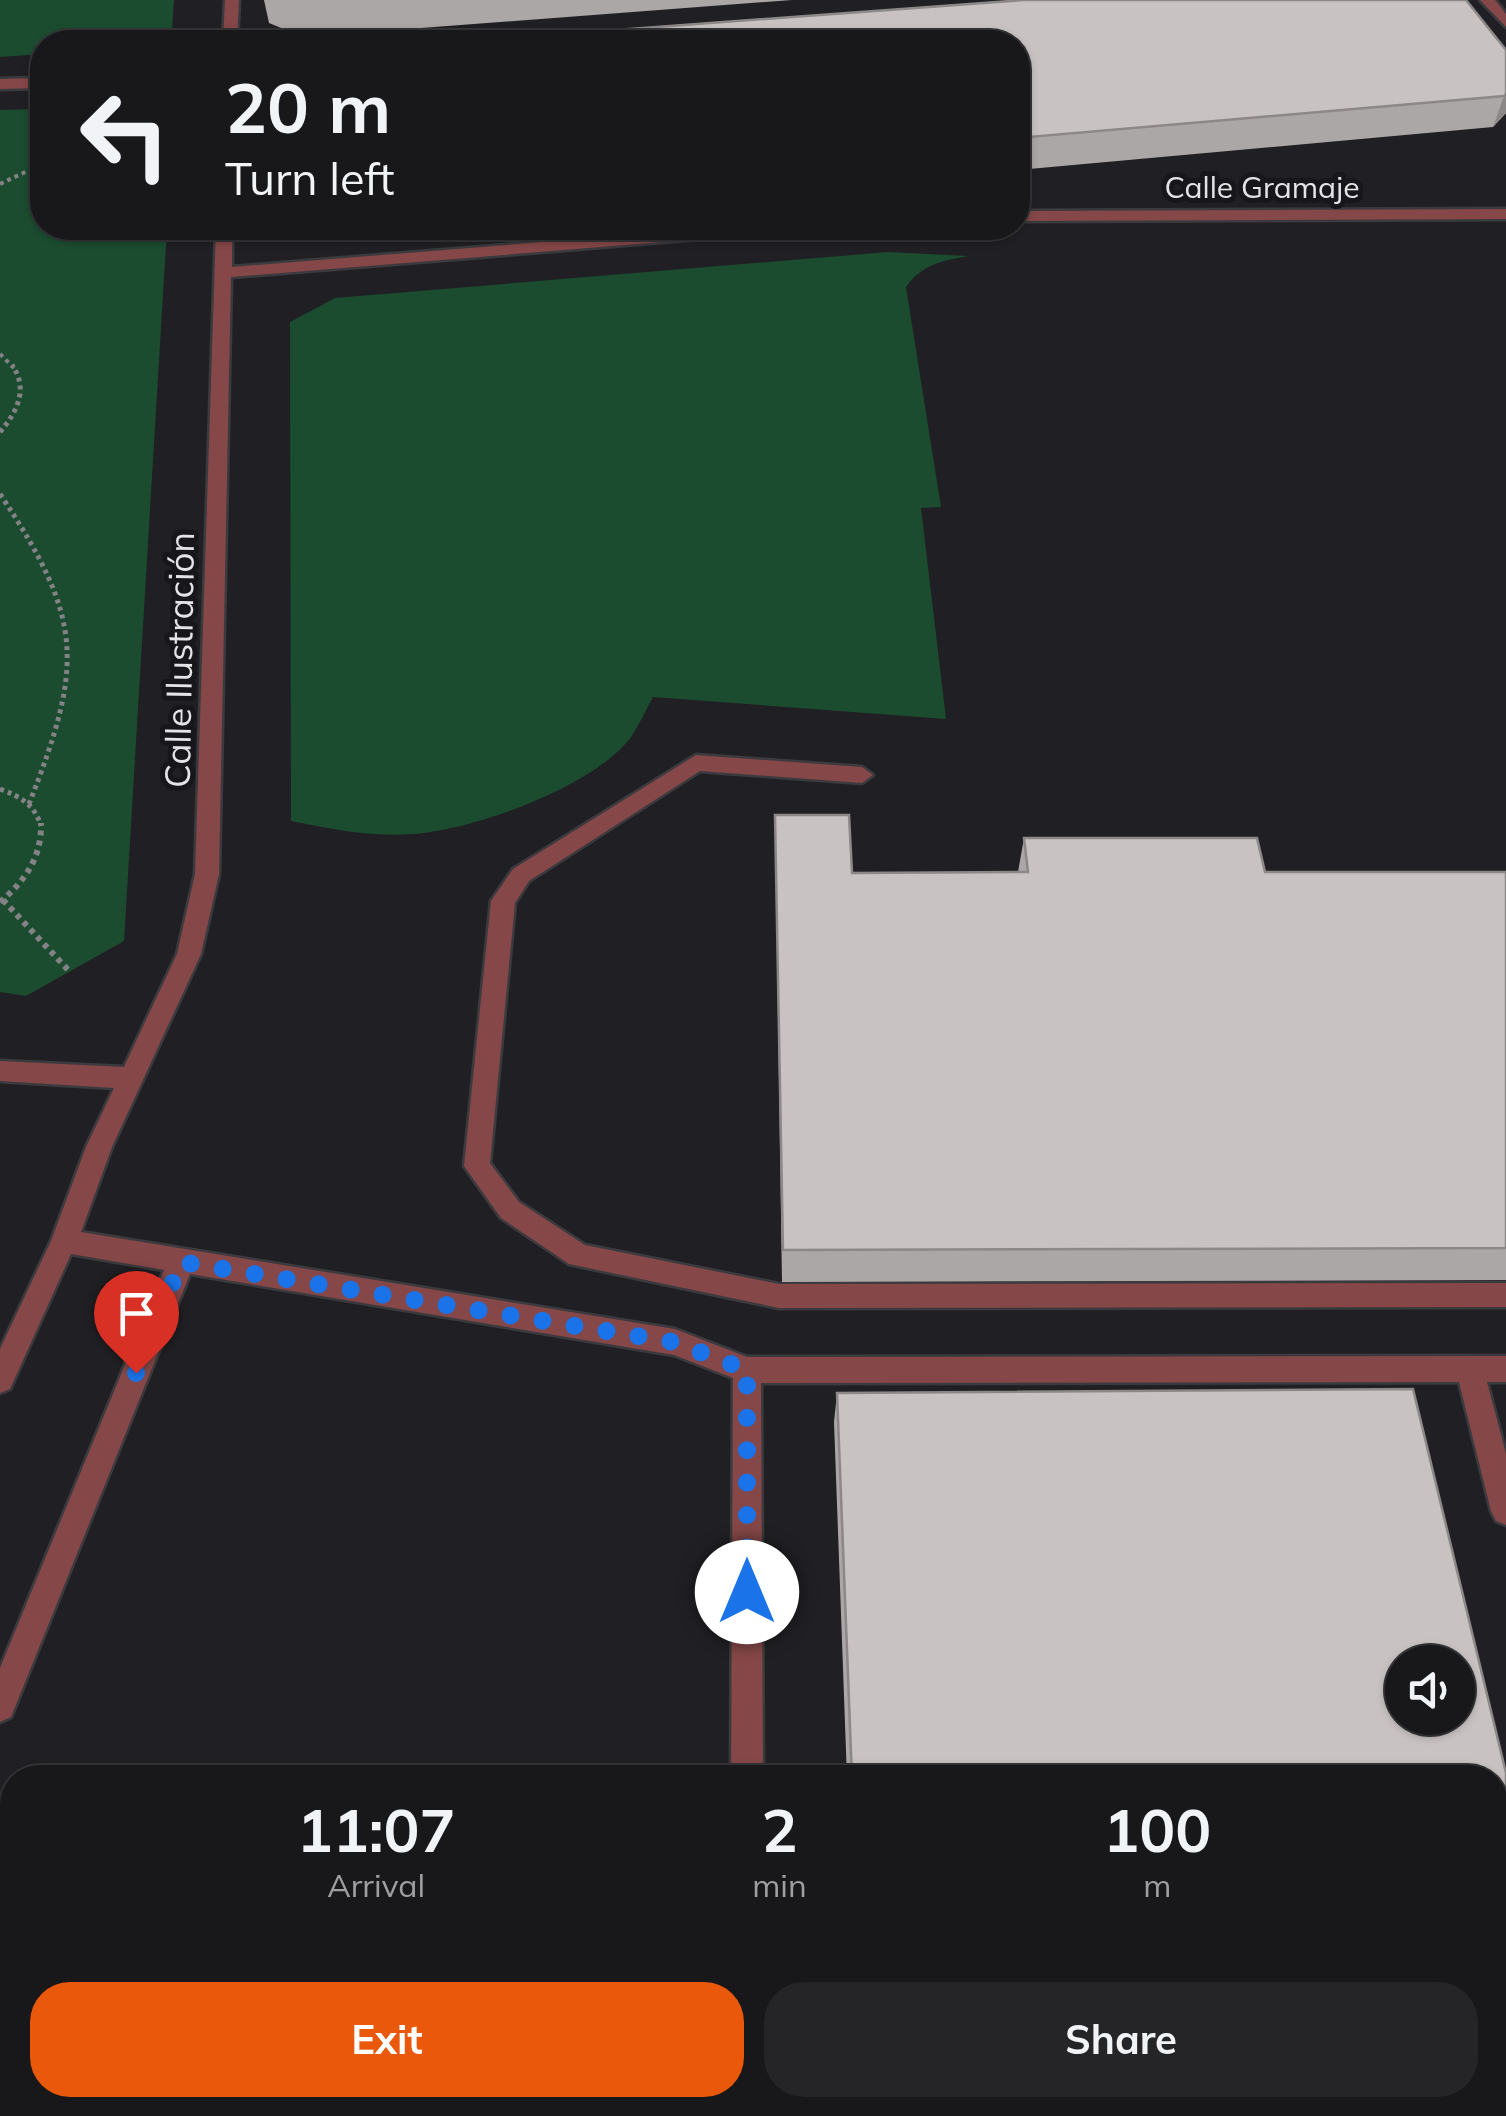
<!DOCTYPE html>
<html lang="en">
<head>
<meta charset="utf-8">
<style>
  body { margin:0; font-family:Mulish,sans-serif; background:#252427; color:#f1f3f6; height:100vh; display:flex; flex-direction:column; font-size:38px; white-space:nowrap }
  * { box-sizing:border-box; margin:0 }
  p { font-size:32px; color:#9f9fa2 }
  .icon { flex:none; width:55px; height:55px; fill:none; stroke:currentColor; stroke-width:2; stroke-linecap:round; stroke-linejoin:round }
  .map { position:relative; flex:1; overflow:hidden }
  .sheet { position:absolute; left:0px; top:1765px; width:1508px; height:352px; display:flex; flex-direction:column; background:#18171a; border-radius:40px 40px 0 0; box-shadow:0 2px 8px #0004,0 0 0 2px #363639 }
  .sheet>* { flex:none }
  .hud { position:absolute; left:30px; top:30px; width:1000px; height:210px; border-radius:40px; box-shadow:0 2px 8px #0004,0 0 0 2px #363639; background:#18171a; color:#f1f3f6; overflow:hidden }
  .fabs { position:absolute; left:1385px; top:1645px; display:grid; gap:20px }
  .fabs a { display:grid; place-items:center; width:90px; height:90px; border-radius:50%; background:#18171a; box-shadow:0 2px 8px #0004,0 0 0 2px #363639; font-size:50px }
  .pin { position:absolute; display:grid; place-items:center; width:85px; height:85px; color:#fff; margin:-102px -42px; border-radius:50% 50% 50% 0; rotate:-45deg; box-shadow:0 0 10px #0007 }
  .pin .icon { rotate:45deg }
  .me { position:absolute; width:110px; margin:-55px; rotate:0deg; stroke-linejoin:round; filter:drop-shadow(0 0 8px #0008) }
  .turn { display:flex; align-items:center; gap:35px; height:210px; padding:0 30px; font-size:45px }
  .turn .icon { width:130px; height:130px; stroke-width:2.5 }
  .turn b { display:block; font-size:70px; line-height:85px }
  .eta { display:flex; justify-content:space-evenly; align-items:center; height:170px; text-align:center }
  .eta b { font-size:60px; font-weight:700; line-height:70px }
  .cta { display:flex; gap:20px; margin-top:auto; padding:20px 30px }
  .cta a { flex:1; height:115px; border-radius:40px; background:#ea580c; color:#fff; font-size:40px; font-weight:700; line-height:115px; text-align:center }
  .cta a+a { background:#252427; color:#f1f3f6 }
  .map>svg:first-child { display:block }
  .green { fill:#1b4c30 }
  .lines { fill:none; stroke-linecap:round; stroke-linejoin:round }
  .minor-casing { stroke:#3b3a3e; stroke-width:5 }
  .path-far2 { stroke:#838285; stroke-width:4; stroke-dasharray:4 4; stroke-linecap:butt }
  .path-far1 { stroke:#838285; stroke-width:5; stroke-dasharray:4 4; stroke-linecap:butt }
  .path { stroke:#838285; stroke-width:6; stroke-dasharray:5 5; stroke-linecap:butt }
  .minor { fill:#854747; fill-rule:evenodd }
  .wall { fill:#aca7a7; fill-rule:evenodd }
  .shaded-wall { fill:#8c8888 }
  .building { fill:#c8c2c2; stroke:#8c8888; stroke-width:2.5; fill-rule:evenodd }
  .route { stroke:#1a73e8; stroke-width:18; stroke-dasharray:0 32.4 }
  .labels { text-anchor:middle; stroke-width:10; stroke-linejoin:round; paint-order:stroke }
  .far-street-label { font-size:30px; fill:#e4e3e6; stroke:#17161a }
  .street-label { font-size:35px; fill:#e4e3e6; stroke:#17161a }
</style>
</head>
<body>
<div class="map">
<svg width="1506" height="2116" viewBox="0 0 1506 2116">
  <rect width="100%" height="100%" fill="#201f23"/>
  <g class="green">
    <path d="M0,0H174L172,30L147,42H42V54L0,57Z"/>
    <path d="M42,109V228H167L124,941L26,996L0,992V110Z"/>
    <path d="M888,252L968,256C942,261 922,264 906,287L941,507L921,508L946,719L653,697C646,710 639,725 631,737C594,787 473,830 412,834C370,837 331,829 291,821L290,322L335,298Z"/>
  </g>
  <g class="lines">
    <defs>
      <g id="minor">
        <path d="M225,0H239L237,42H223Z"/>
        <path d="M1480,0H1495L1506,14V27Z"/>
        <path d="M42,78V88L0,89V79Z"/>
        <path d="M1506,209V219L1018,221V211Z"/>
        <path d="M216,228H232V267L718,228H782L774,233L231,277L219,874L201,954L112,1147L81,1232L675,1329L747,1357L1506,1356V1382H1487L1506,1454V1525L1496,1521L1491,1511L1459,1382L761,1383L763,1778H731L733,1378L674,1355L190,1274L11,1717L0,1722V1668L164,1270L71,1254L10,1389L0,1393V1349L51,1241L86,1147L114,1088L0,1081V1061L124,1067L177,954L195,874Z"/>
        <path d="M696,755L862,767L873,775L862,783L700,771L529,881L515,903L490,1163L519,1202L585,1245L779,1284L1506,1283V1307L779,1308L569,1264L501,1218L464,1166L491,901L513,869Z"/>
        <rect x="729" y="2105" width="36" height="11"/>
      </g>
    </defs>
    <use href="#minor" class="minor-casing"/>
    <g class="path-far2">
      <path d="M0,184L42,164"/>
      <path d="M0,354L14,368"/>
    </g>
    <g class="path-far1">
      <path d="M0,432C17,412 29,389 12,365"/>
      <path d="M0,494C84,620 84,664 29,804"/>
      <path d="M0,789C21,797 34,804 41,826"/>
    </g>
    <g class="path">
      <path d="M3,900L70,972"/>
      <path d="M0,902C25,881 42,857 41,823"/>
    </g>
    <use href="#minor" class="minor"/>
  </g>
  <g class="wall">
    <path d="M264,0H792L303,37L269,23Z"/>
    <path d="M1018,42L1506,50V113L1493,127L1018,170Z"/>
    <path d="M333,228H368L338,230Z"/>
    <path d="M775,815L852,873L1018,872L1024,838L1265,872H1506V1280L782,1282Z"/>
    <path d="M1413,1389L1506,1773V2116H860V2105H1495V1778H847L834,1422L837,1393ZM1402,1662H1458V1718H1402Z"/>
  </g>
  <path class="shaded-wall" d="M1506,94V113L1493,127L1504,96Z"/>
  <g class="building">
    <path d="M1024,0H1466L1506,50V94L1504,96L1018,138V42H452Z"/>
    <path d="M775,815H849L852,873L1028,872L1024,838H1257L1265,872H1506V1248L783,1250Z"/>
    <path d="M1413,1389L1506,1773V2116H865L864,2105H1495V1778H852L837,1393ZM1402,1662H1458V1718H1402Z"/>
  </g>
  <g class="lines">
    <path class="route" d="M136,1373L181,1262L674,1342L747,1370V1592"/>
  </g>
  <g class="labels">
    <g class="far-street-label">
      <text x="1262" y="198">Calle Gramaje</text>
    </g>
    <g class="street-label">
      <text transform="translate(180 660) rotate(-89)" y="12">Calle Ilustración</text>
    </g>
  </g>
</svg>
<div class="fabs">
<a><svg class="icon" aria-label="sound" viewBox="0 0 24 24"><path d="M4 9h4l5-4v14l-5-4H4zM17 9q2 3 0 6"/></svg></a>
</div>
<div class="pin" style="left:136px;top:1373px;background:#d93025"><svg class="icon" aria-label="arrive" viewBox="0 0 24 24"><path d="M6 21V4h12l-3 4 3 4H6"/></svg></div>
<svg class="me" style="left:747px;top:1592px" viewBox="-20 -20 40 40"><circle r="19" fill="#fff"/><path d="M0-13L10 11 0 6-10 11z" fill="#1a73e8"/></svg>
<div class="hud">
<div class="turn"><svg class="icon" aria-label="left" viewBox="0 0 24 24"><path d="M17 20v-9H6M10 6l-5 5 5 5"/></svg><div><b>20 m</b>Turn left</div></div>
</div>
<section class="sheet">
<div class="eta">
<div><b>11:07</b><p>Arrival</p></div>
<div><b>2</b><p>min</p></div>
<div><b>100</b><p>m</p></div>
</div>
<div class="cta"><a>Exit</a><a>Share</a></div>
</section>
</div>
</body>
</html>
